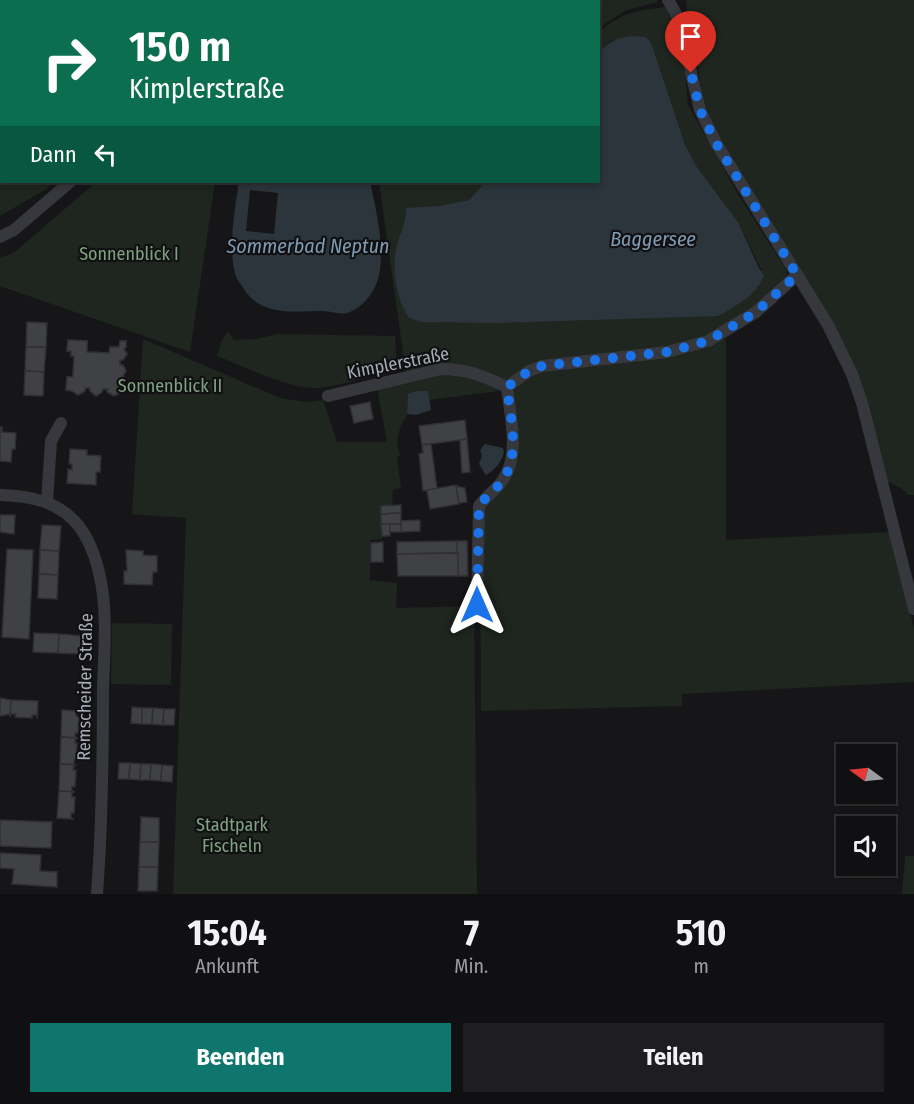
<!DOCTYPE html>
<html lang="de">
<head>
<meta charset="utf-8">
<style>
  body { margin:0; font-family:"Fira Sans Condensed",sans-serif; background:#1e1e20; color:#f1f3f6; height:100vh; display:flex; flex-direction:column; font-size:22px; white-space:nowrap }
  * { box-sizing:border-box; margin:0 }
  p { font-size:20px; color:#9c9d9f }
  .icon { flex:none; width:33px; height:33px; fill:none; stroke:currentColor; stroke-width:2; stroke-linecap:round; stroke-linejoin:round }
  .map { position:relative; height:894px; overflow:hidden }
  .drawer { display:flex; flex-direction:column; background:#101012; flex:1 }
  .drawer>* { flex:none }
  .banner { position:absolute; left:0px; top:0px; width:600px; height:183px; box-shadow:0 3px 9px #0003,0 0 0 2px #303032; background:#0b6e4f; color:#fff; overflow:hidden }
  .needle { width:39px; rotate:285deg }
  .controls { position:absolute; left:836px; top:744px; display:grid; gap:12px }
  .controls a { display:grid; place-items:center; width:60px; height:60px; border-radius:0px; background:#101012; box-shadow:0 3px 9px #0003,0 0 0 2px #303032; font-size:30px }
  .pin { position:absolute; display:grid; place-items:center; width:51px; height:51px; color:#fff; margin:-62px -26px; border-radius:50% 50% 50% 0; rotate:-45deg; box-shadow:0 0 6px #0007 }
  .pin .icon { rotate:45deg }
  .me { position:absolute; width:66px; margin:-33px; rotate:0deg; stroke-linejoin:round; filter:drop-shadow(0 0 4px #0008) }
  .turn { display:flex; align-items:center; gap:21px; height:126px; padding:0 30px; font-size:27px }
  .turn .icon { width:78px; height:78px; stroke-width:2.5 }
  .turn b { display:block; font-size:42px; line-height:51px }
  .then { display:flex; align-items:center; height:57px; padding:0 30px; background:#0003; gap:12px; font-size:22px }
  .eta { display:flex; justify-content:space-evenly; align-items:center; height:102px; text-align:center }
  .eta b { font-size:36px; font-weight:700; line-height:42px }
  .cta { display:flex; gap:12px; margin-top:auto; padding:12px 30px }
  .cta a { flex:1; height:69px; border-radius:0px; background:#0f766e; color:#fff; font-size:24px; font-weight:700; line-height:69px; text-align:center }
  .cta a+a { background:#1e1e20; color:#f1f3f6 }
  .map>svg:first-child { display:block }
  .green { fill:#1e261f }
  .water { fill:#2c353c }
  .pier { fill:#161618 }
  .building { fill:#404145; stroke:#303034; stroke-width:1.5; fill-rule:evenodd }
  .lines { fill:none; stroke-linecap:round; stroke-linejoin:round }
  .minor { stroke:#37383d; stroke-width:12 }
  .route { stroke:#1a73e8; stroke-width:10; stroke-dasharray:0 18 }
  .labels { text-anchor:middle; stroke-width:4.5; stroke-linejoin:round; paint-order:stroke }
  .park-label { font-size:18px; fill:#7fa381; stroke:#111113 }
  .street-label { font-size:18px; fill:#a8adb8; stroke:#111113 }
  .water-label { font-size:20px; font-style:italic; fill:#7f9bb3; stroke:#111113 }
</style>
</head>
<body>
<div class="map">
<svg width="914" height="894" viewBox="0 0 914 894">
  <rect width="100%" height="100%" fill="#161618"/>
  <g class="green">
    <path d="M0,0H239L2,2V182H55L45,190L0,216Z"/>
    <path d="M439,0H657L658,2L626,10L599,28L598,2Z"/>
    <path d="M686,0H914V495H908L904,490L887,481L866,399L717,135L703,100L691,22L687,16Z"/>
    <path d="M665,7L682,41L688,105L739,196L787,271L786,278L771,297L692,344L567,359L503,382L478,370L406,374L379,182H485L469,200L439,206L406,209V223L397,244L476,322L499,323L647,318L764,275L738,222L697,167L685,145L675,116L613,40L599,52V32C622,12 637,11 665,7Z"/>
    <path d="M96,182H215L190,352L0,286V258L15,252Z"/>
    <path d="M228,331L234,340L256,339L278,334L395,336L397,368C374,374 339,387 315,388C288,389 244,366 217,356L221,342Z"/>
    <path d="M722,337L726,341V540L892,532L914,629V682L682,694V706L481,711L480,547L482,506L510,473L511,396L514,386L531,374Z"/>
    <path d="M143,339L280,398L305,402L323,400L337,442H387L377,387C416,378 464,360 499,391L429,400L428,391L408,394L407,414L400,428L397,442L400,456L397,457L401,488L393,490L392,505L381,506L382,539L370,540V580L397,583L396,608L474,606L477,894H173L186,518L132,514Z"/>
    <path d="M112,623L172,624L171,685L111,684Z"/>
    <path d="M905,856H914V894H902Z"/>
  </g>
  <g class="water">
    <path d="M633,36L646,37L651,43L685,145L697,167L738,222L759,268L764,275C758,294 735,307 718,316L499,323L421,322L409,318C396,298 391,269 397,245C401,230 406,225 406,208L439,206L469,200L485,182H598L599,52C610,42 617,37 633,36Z"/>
    <path d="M239,182H370C376,209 387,255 377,282C373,294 362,307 350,312C342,316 332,311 323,311C295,311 261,317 244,289C241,284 236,279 235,273C228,248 235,207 239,182Z"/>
    <path d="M417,391H428L431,410L416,415L407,414L408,394Z"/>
    <path d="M485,444L503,448L504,453C502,461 494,471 486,475L479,464L482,456L480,450Z"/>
  </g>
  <path class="pier" d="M250,190L278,193L274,234L246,231Z"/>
  <g class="building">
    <path d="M27,322L47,323L46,347H26Z"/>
    <path d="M68,340L87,341V352L109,353L110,347H119L120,341H126V347L124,349L127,354L123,360H120V365H123L126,371L123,376L127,384V390H120V393L114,396L107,392L108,389H103L102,392L96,396L90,391V388H85V391L78,395L72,391L66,390L67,377H73L74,356H71V351H67ZM91,361L109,362L108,378L91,377Z"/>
    <path d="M68,340L87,341V352L109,353L110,347H119L120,341H126V347L124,349L127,354L123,360H120V365H123L126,371L123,376L127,384V390H120V393L114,396L107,392L108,389H103L102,392L96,396L90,391V388H85V391L78,395L72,391L66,390L67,377H73L74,356H71V351H67Z"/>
    <path d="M26,347H46L44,372L25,371Z"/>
    <path d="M25,371L44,372L43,396L24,395Z"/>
    <path d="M370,402L373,419L354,423L350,406Z"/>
    <path d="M465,420L467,439L422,445L419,426Z"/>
    <path d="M0,427H2V432L16,433L15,449H12L11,462L0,461Z"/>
    <path d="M467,439L470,472L462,473L460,440Z"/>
    <path d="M431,444L437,489L423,491L419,454L423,453L422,445Z"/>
    <path d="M70,449L87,450V455L101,456L100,472H96V485L67,483L68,469L72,470V464H69Z"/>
    <path d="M456,485L459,504L430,509L427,490Z"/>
    <path d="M456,486L465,488L467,502L459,503Z"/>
    <path d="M401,505V513L381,514V506Z"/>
    <path d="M401,513V524H381V514Z"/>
    <path d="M0,515H15L14,534L0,532Z"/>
    <path d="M420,520V531L401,532V521Z"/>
    <path d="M381,524H390V536H382Z"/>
    <rect x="390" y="524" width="11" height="8"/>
    <path d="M42,525L61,526L59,551L40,550Z"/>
    <path d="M457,541L458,553L397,554V542Z"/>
    <path d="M457,541H467L468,576H458Z"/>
    <path d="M383,542V562H371V543Z"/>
    <path d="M7,549L33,550L29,639L2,637Z"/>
    <path d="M40,550L59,551L58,575L39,574Z"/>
    <path d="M126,550L143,551V555L157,556V572H153L152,585L124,584V571H127Z"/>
    <path d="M458,553V576H398L397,554Z"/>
    <path d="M39,574L58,575L57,599L38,598Z"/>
    <path d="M34,633L59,634L58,653L33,652Z"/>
    <path d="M59,634L83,636L82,654L58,653Z"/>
    <path d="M0,698L11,700L10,717V714L0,716Z"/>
    <path d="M11,700L38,701L37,719V715H32V718L15,717L16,714H11L10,717Z"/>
    <path d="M132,707L142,708V724L131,723Z"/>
    <path d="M142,708H153L152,724H142Z"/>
    <path d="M153,708L164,709L163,725L152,724Z"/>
    <path d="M164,709H175L174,725H163Z"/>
    <path d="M62,710L79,711L76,712V716L79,717L78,733H75V738H78L61,737Z"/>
    <path d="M61,737L78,738L75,739V743H77L76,760H74V765H77L60,764Z"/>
    <path d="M119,763H130L129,779H118Z"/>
    <path d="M130,763L141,764L140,780L129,779Z"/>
    <path d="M60,764L77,765H74L73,770H76L75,787L72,786V791L75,792L59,791Z"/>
    <path d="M141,764H151L150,780H140Z"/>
    <path d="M151,764L162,765L161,781L150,780Z"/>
    <path d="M162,765L173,766L172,782L161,781Z"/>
    <path d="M59,791L75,792H72V797H75L74,813H71V818L74,819L57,818Z"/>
    <path d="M141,817L159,818V842H140Z"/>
    <path d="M0,820L52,822L51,848L0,846Z"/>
    <path d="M140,842H159L158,867H139Z"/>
    <path d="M0,853L41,855L40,871L57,872V887L12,884L14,869L0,868Z"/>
    <path d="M139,867H158L157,891H138Z"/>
  </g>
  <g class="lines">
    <g class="minor">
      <path d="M668,0L675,12L687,41L691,73L700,110L716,143L828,325L852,374L862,403L914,609"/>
      <path d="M275,2L277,0"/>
      <path d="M0,237L14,230L70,182"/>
      <path d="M328,396L441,369C468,369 483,376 507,387"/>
      <path d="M0,495C31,496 61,501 81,529C92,545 99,569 102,588C107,621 104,656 103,689C103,757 102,826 97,894"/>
      <path d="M47,502L51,441L61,423"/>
      <path d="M477,605L479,506C486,496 496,490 502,481C521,456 510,416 507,387L529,371L542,366L667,352L708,341L756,312L797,275"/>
    </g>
  </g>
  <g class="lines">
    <path class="route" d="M477,605L479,506C486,496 496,490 502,481C521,456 510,416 507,387L529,371L542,366L667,352L708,341L756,312L797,275L716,143L700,110L691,73"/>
  </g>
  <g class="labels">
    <g class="park-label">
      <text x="129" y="260">Sonnenblick I</text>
      <text x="170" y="392">Sonnenblick II</text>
      <text x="232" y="831">Stadtpark<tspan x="232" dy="21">Fischeln</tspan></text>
    </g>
    <g class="street-label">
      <text transform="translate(398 363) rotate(-11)" y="6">Kimplerstraße</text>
      <text transform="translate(85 687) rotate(-89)" y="6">Remscheider Straße</text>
    </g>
    <g class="water-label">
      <text x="653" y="246">Baggersee</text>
      <text x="308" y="253">Sommerbad Neptun</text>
    </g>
  </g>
</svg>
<div class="controls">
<a><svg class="needle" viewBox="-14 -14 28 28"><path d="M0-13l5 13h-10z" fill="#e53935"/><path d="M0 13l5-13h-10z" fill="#9c9d9f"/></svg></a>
<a><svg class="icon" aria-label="sound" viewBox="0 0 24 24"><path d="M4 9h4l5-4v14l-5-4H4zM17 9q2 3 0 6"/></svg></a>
</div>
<div class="pin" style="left:691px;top:73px;background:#d93025"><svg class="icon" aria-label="arrive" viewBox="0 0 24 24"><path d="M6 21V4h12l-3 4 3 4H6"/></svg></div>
<svg class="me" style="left:477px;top:605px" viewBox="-20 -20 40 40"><path d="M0-17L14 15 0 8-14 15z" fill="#1a73e8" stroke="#fff" stroke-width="4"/></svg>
<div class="banner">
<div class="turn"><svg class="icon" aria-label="right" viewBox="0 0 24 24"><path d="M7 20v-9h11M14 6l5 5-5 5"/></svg><div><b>150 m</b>Kimplerstraße</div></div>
<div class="then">Dann<svg class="icon" aria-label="left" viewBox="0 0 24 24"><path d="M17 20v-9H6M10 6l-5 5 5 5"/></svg></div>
</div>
</div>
<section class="drawer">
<div class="eta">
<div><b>15:04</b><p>Ankunft</p></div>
<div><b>7</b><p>Min.</p></div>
<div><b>510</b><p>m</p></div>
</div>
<div class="cta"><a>Beenden</a><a>Teilen</a></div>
</section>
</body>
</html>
